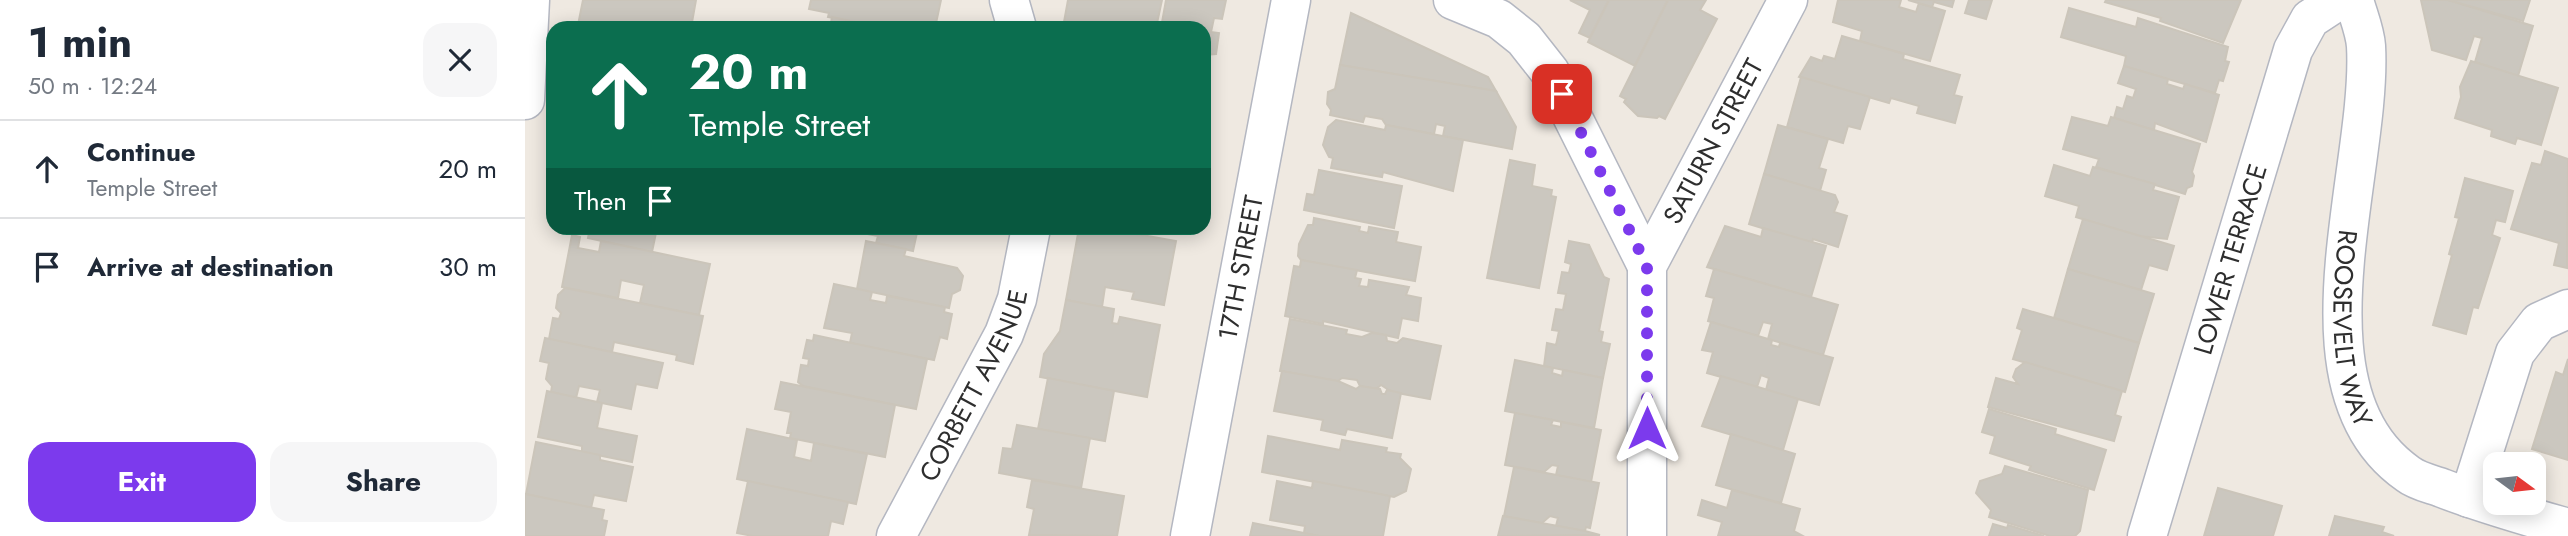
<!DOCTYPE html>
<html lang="en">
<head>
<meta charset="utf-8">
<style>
  body { margin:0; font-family:Jost,sans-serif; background:#f6f6f7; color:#1f2937; height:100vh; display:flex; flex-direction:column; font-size:26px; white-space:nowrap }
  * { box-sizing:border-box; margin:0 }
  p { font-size:23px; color:#747a83 }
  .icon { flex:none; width:38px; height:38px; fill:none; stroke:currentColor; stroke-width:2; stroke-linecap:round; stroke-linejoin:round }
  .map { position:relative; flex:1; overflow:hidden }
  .side { display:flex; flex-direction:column; background:#fff; width:525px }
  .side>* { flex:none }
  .banner { position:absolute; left:21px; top:21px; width:665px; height:214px; border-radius:21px; box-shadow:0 4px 18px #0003; background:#0b6e4f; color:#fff; overflow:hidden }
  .needle { width:46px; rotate:105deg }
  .buttons { position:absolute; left:1958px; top:452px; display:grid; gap:14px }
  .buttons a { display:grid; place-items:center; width:63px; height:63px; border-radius:14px; background:#fff; box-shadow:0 4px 18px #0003; font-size:35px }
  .pin { position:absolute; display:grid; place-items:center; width:60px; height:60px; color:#fff; margin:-30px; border-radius:14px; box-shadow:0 4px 10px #0006 }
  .me { position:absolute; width:77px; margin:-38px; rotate:0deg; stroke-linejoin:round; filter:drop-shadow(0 0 5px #0008) }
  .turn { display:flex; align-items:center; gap:24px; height:147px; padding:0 28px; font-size:32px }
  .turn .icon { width:91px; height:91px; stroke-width:2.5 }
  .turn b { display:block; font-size:49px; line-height:60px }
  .then { display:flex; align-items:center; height:66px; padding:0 28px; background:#0003; gap:14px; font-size:26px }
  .round { display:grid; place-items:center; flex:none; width:74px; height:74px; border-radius:21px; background:#f6f6f7 }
  .summary { display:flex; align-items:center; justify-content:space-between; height:119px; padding:0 28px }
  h1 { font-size:42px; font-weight:700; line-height:52px }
  .button { display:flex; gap:14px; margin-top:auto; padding:14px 28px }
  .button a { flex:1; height:80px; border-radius:21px; background:#7c3aed; color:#fff; font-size:28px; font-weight:700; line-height:80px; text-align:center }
  .button a+a { background:#f6f6f7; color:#1f2937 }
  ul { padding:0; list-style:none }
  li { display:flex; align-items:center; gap:21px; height:98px; padding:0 28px; border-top:2px solid #e0e1e3 }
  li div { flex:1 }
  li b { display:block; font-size:26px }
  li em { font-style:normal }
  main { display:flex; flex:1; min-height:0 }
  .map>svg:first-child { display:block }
  .building { fill:#cbc7bf; stroke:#cbc5ba; stroke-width:2 }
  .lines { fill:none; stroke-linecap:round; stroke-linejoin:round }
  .minor-casing { stroke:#b4b7c1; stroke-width:41 }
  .secondary-casing { stroke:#b4b7c1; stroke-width:41 }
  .minor { stroke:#fff; stroke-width:38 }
  .secondary { stroke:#fff; stroke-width:38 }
  .route { stroke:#7c3aed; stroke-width:12; stroke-dasharray:0 21.6 }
  .labels { text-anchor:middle; stroke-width:6; stroke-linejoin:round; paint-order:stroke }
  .street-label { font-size:26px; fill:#2e2e2e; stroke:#fff }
</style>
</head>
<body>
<main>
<section class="side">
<div class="summary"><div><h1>1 min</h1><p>50 m · 12:24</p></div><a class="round"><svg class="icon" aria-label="close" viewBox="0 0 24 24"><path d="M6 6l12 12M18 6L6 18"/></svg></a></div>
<ul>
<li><svg class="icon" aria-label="ahead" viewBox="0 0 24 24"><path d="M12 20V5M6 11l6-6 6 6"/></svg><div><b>Continue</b><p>Temple Street</p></div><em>20 m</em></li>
<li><svg class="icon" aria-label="arrive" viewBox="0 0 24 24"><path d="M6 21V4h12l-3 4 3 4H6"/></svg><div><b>Arrive at destination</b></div><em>30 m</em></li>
</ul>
<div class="button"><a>Exit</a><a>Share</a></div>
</section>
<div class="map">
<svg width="2043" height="536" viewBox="0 0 2043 536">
  <rect width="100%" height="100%" fill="#efe9e1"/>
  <g class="building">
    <path d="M58,0H171L166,28H70L53,25Z"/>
    <path d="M286,0H416L410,28H358L303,17L304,13L284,9Z"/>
    <path d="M543,0H637L631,28H571L539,22Z"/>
    <path d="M641,0H701L697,19L689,18L686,32L694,33L691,54L679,55V28H636Z"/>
    <path d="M1045,0H1084L1065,38L1054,33L1065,10Z"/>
    <path d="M1084,0H1143L1110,66L1063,42Z"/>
    <path d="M1143,0H1181L1175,10L1192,19L1140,119L1134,116L1132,118L1113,116L1099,102L1101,99L1095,96Z"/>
    <path d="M1313,0H1376L1374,7L1391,12L1394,3L1420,11L1405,61L1335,41L1337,31L1308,22Z"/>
    <path d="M1383,0H1429L1427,7L1409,2L1407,7Z"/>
    <path d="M1444,0H1467L1461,19L1440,13Z"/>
    <path d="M1581,0H1716L1698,43L1635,21L1636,18L1580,2Z"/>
    <path d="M1896,0H1923L2008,26L1993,76L1950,62L1957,38L1949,36L1941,60L1907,50Z"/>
    <path d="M1923,0H2005L1998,21Z"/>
    <path d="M1544,8L1611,27L1613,18L1703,47L1700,61L1704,62L1698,81L1694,80L1690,93L1599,66L1601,56L1536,37Z"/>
    <path d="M826,13L963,77L971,91L815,65Z"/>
    <path d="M307,17L358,28H305Z"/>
    <path d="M1317,36L1379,54L1378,59L1435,75L1429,95L1437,97L1430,123L1392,113L1394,106L1366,98L1364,103L1274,77L1286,57L1297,61L1299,56L1310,59Z"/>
    <path d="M1946,61L2033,88L2016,145L1992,138L1990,144L1966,136L1967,130L1930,118L1936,97L1935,87Z"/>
    <path d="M815,65L971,91L991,127L987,149L918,136L920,126L911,124L909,134L861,125L857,119L840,116L838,122L805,115L806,110L802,104L803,92L810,89Z"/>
    <path d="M1599,66L1643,79L1642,84L1658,89L1660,84L1694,95L1681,142L1630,123L1629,130L1589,118L1592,107L1598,109L1602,96L1608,98L1611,89L1593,83Z"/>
    <path d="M1276,77L1345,97L1335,129L1323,126L1318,143L1262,127Z"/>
    <path d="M1547,117L1583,126L1586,117L1675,144L1667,172L1669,176L1667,186L1662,188L1660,194L1571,167L1574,159L1538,149Z"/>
    <path d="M811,120L860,130L861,125L938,140L928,191L858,172L857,177L806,168L808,158L804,157L798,145L803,127Z"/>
    <path d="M1253,125L1303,139L1294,168L1301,170L1295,191L1239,174Z"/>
    <path d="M2020,151L2043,159L2042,268L2029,265L2034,243L1986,229L2007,163L2016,165Z"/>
    <path d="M985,160L1010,165L1007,186L1027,190L1026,196L1031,197L1014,288L962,278Z"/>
    <path d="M1529,165L1565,176L1568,167L1630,184L1628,190L1654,197L1642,239L1614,236L1551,217L1554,206L1520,196Z"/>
    <path d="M794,170L877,186L869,228L779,210L782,194L789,195Z"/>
    <path d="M1239,174L1310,195L1313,202L1309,212L1322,216L1313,247L1288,239L1287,243L1224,224Z"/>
    <path d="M1940,178L1988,191L1980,222L1971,220L1967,235L1975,238L1953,308L1948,307L1941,334L1908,325L1927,255L1924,254L1934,218L1930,217Z"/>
    <path d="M789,218L835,227L834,231L843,233L844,227L873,232L871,242L896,247L890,281L776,260L773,256L774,244L783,225H788Z"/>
    <path d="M1558,219L1649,246L1642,270L1624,265L1616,290L1543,269Z"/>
    <path d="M1200,226L1236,237L1238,228L1301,246L1286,297L1182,267Z"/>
    <path d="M65,228H132L127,252L63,238Z"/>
    <path d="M311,228H393L388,251L351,243L353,236Z"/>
    <path d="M554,228H578L651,241L639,305L607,299L609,292L580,287L577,307L541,300Z"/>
    <path d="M47,235L55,237L53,248L74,252L76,241L185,264L174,315L115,303L119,285L96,280L93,298L37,287Z"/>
    <path d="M341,241L381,249L379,256L432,268L438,276L435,290L427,294L424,308L332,289Z"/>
    <path d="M1044,241L1064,245L1079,277L1084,279L1074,331L1078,332L1076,342L1085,344L1078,378L1019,366L1022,343L1031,345L1034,331L1027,330L1031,309L1038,310L1041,294L1033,293L1037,272L1044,273L1046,264L1040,262Z"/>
    <path d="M776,260L832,270L830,278L836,279L834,286L843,287L844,280L884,287L881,295L896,298L893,321L877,318L873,338L798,321V324L760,316L769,266L775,267Z"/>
    <path d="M1189,269L1313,305L1298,355L1243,339L1247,324L1238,322L1233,336L1183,321L1189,298L1181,296Z"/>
    <path d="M1543,269L1629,294L1614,343L1529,318Z"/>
    <path d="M309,284L347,292L345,300L361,303L362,296L420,307L419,312L427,314L422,339L415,337L409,360L325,343L327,333L299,328Z"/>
    <path d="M40,288L178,316L168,364L151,360L152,355L89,342L87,352L24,339L28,318L34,319L36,313L31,308L33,295Z"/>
    <path d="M541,300L589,309L587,323L593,324L595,317L635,325L622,397L515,377L519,354L535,331Z"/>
    <path d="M1498,309L1614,343L1600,392L1488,359L1497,330L1492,328Z"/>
    <path d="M765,319L822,330L821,334L837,337L847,333L861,335L862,341L872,343L878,338L916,346L905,399L867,392L856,385L851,389L835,386L832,380L817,378L813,381L755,371Z"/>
    <path d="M1186,322L1243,339L1247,340L1246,345L1254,347L1255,343L1308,358L1294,405L1241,390L1244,378L1236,375L1232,387L1182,373L1188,352L1177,350Z"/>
    <path d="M289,335L402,359L391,409L278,386L273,382L276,365L283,366L284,359L278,358L282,340L288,341Z"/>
    <path d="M20,338L138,363L132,388L111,384L106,409L72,402L75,390L54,386L51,398L26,392L27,386L21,379L24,363L15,361Z"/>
    <path d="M2043,359V460L2007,449L2031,372L2038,375Z"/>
    <path d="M990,360L1028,368L1027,373L1037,376L1038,370L1078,378L1069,428L980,411Z"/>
    <path d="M1500,362L1597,391L1590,415L1596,417L1589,441L1463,407L1471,378L1493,384L1488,377L1491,369Z"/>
    <path d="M757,371L813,381L831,389L835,386L855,389L857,394H860L862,390L876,393L867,438L822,429L820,435L796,430L798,420L749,411Z"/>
    <path d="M1196,376L1273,399L1258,450L1177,426Z"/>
    <path d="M523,378L589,391L580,441L513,429Z"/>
    <path d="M256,382L370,405L360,457L265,438L266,433H262L266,412L250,409Z"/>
    <path d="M22,391L77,403L72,428L112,436L107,462L57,452V446L13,437Z"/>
    <path d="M1464,409L1531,429L1530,434L1581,450L1569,490L1504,470L1506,466L1465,453L1470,436L1457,432Z"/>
    <path d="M990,413L1028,420L1026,425L1036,427V422L1076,430L1066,482L1031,475L1033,466L1027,465L1019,472L980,465Z"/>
    <path d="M492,425L565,438L556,488L474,473L478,448L487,449Z"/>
    <path d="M222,429L272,440L269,457L286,461L289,443L342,454L331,504L212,479Z"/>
    <path d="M1206,434L1270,454L1256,503L1191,485Z"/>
    <path d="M743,436L815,450L817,440L862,448L861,452L876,454L875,458L886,469L881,491L869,497L737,472Z"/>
    <path d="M11,442L75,455V460L108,467L101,501L69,495L66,508L1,494Z"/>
    <path d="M1480,466L1563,490L1555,531L1550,536H1525L1464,517L1466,510L1451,493L1455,481L1477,474Z"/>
    <path d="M989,467L1074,483L1065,528L1061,527L1060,531L1031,526L1033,518L1025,516L1017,523L979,516Z"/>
    <path d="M507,480L599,496L592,536L504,535L509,509L502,507Z"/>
    <path d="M223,481L323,502L318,524L306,521L303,536H228L212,533Z"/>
    <path d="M752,481L787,488L788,481L865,496L858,536H794L779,533L780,526L745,520Z"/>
    <path d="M1693,488L1757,506L1748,536H1679Z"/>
    <path d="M1207,490L1275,509L1269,531L1278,536H1193L1197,522L1173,515L1177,500L1202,508Z"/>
    <path d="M0,494L79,510L77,520L82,521L79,536H0Z"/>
    <path d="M978,516L1060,531L1075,535L973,536Z"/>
    <path d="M1810,516L1859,527L1857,532L1869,536H1804Z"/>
    <path d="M728,523L779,533L794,536H725Z"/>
    <path d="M1468,524L1482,528L1483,525L1519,536H1464Z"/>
  </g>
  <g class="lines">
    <defs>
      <g id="minor">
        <path d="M484,0L492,28"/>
        <path d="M928,0L974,19L999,39L1025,72L1122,266"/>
        <path id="s1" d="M1829,0C1833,15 1840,31 1841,46C1848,169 1761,389 1883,474C1892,481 1906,484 1917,488C1958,504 2001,516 2043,528"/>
        <path d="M0,100L5,0"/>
        <path d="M1944,498L1990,353L2014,322L2043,309"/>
        <path id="s2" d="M371,536L479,334L492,299L506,228"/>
        <path id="s3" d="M1122,536V266L1263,0"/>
        <path id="s4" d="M1622,536L1768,50L1785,19L1814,0"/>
      </g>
      <g id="secondary">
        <path id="s5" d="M665,536L766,0"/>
      </g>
    </defs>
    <use href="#minor" class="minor-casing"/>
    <use href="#secondary" class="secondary-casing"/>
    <use href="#minor" class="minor"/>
    <use href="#secondary" class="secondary"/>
  </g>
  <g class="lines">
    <path class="route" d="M1037,94L1122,266V428"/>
  </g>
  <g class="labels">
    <g class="street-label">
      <text dy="9" stroke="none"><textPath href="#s3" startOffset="411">SATURN STREET</textPath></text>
      <text dy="9" stroke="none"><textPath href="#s4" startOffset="289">LOWER TERRACE</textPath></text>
      <text dy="9" stroke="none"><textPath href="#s5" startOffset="273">17TH STREET</textPath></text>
      <text dy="9" stroke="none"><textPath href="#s1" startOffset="332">ROOSEVELT WAY</textPath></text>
      <text dy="9" stroke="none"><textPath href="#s2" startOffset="170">CORBETT AVENUE</textPath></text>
    </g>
  </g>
</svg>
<div class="buttons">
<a><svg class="needle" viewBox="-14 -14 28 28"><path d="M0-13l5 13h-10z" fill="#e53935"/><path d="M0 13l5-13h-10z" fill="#747a83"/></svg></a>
</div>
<div class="pin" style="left:1037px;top:94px;background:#d93025"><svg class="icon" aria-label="arrive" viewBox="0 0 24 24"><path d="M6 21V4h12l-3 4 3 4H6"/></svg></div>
<svg class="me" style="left:1122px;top:428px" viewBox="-20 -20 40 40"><path d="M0-17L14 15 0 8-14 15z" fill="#7c3aed" stroke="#fff" stroke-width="4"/></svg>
<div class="banner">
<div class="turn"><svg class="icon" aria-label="ahead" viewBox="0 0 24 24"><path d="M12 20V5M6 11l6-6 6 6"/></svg><div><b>20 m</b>Temple Street</div></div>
<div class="then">Then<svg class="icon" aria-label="arrive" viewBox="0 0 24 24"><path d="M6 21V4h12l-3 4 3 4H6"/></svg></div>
</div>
</div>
</main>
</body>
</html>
